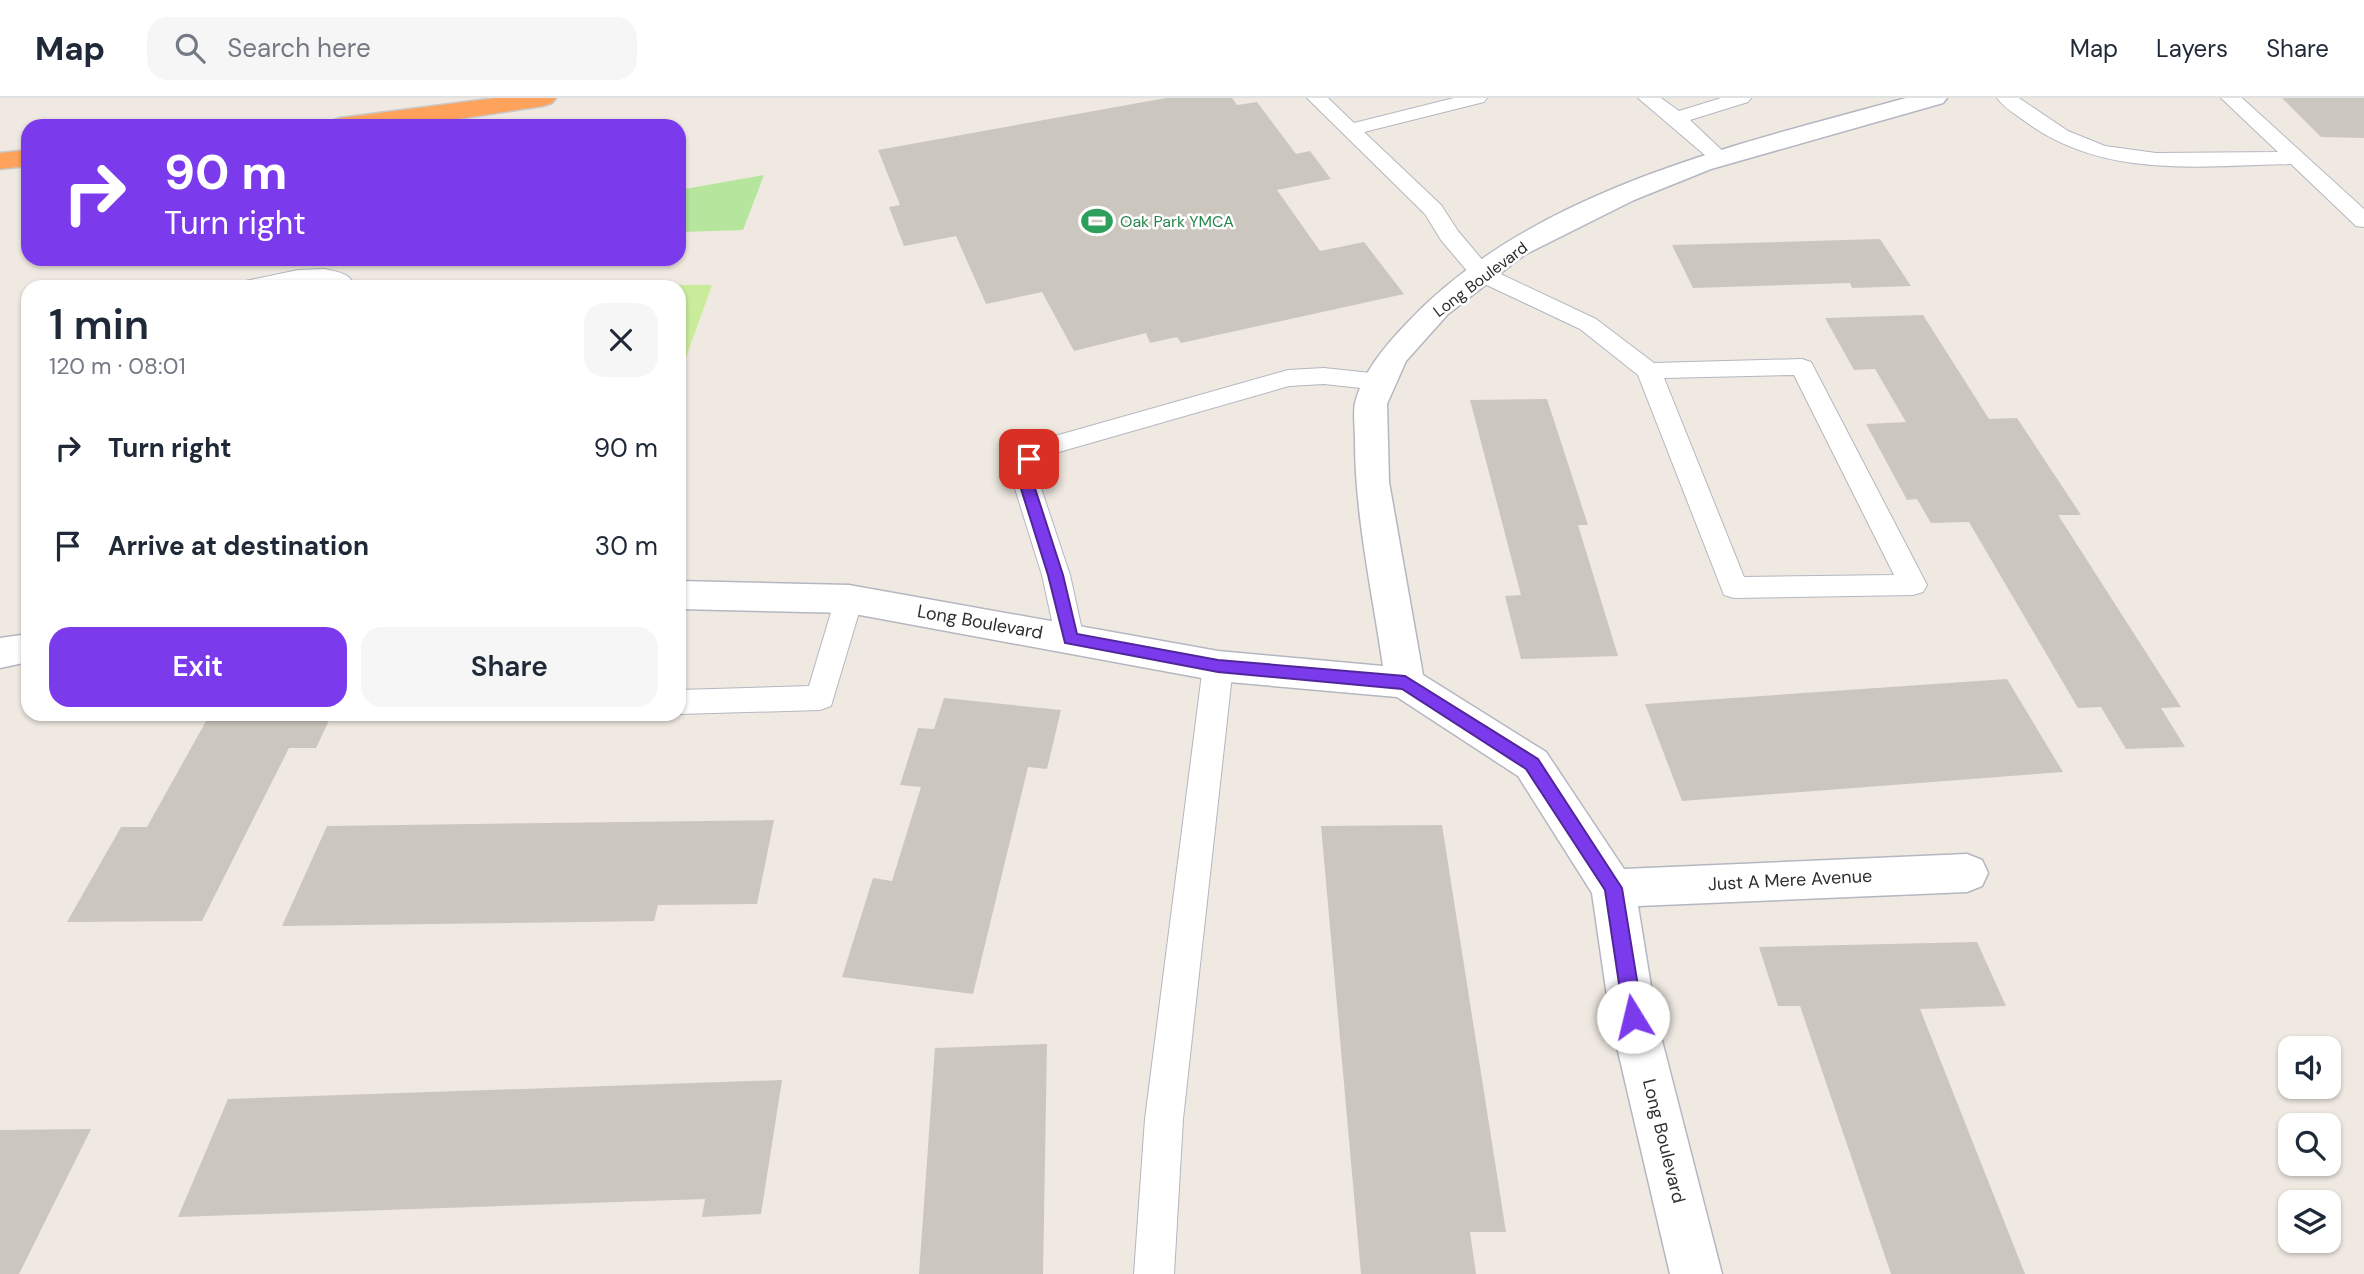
<!DOCTYPE html>
<html lang="en">
<head>
<meta charset="utf-8">
<style>
  body { margin:0; font-family:"DM Sans",sans-serif; background:#f6f6f7; color:#1f2937; height:100vh; display:flex; flex-direction:column; font-size:26px; white-space:nowrap }
  * { box-sizing:border-box; margin:0 }
  p { font-size:23px; color:#747a83 }
  .icon { flex:none; width:38px; height:38px; fill:none; stroke:currentColor; stroke-width:2; stroke-linecap:round; stroke-linejoin:round }
  .map { position:relative; flex:1; overflow:hidden }
  .drawer { position:absolute; left:21px; top:182px; width:665px; height:441px; display:flex; flex-direction:column; background:#fff; border-radius:21px; box-shadow:0 2px 5px #0004 }
  .drawer>* { flex:none }
  .top-card { position:absolute; left:21px; top:21px; width:665px; height:147px; border-radius:21px; box-shadow:0 2px 5px #0004; background:#7c3aed; color:#fff; overflow:hidden }
  .buttons { position:absolute; left:2278px; top:938px; display:grid; gap:14px }
  .buttons a { display:grid; place-items:center; width:63px; height:63px; border-radius:14px; background:#fff; box-shadow:0 2px 5px #0004; font-size:35px }
  .pin { position:absolute; display:grid; place-items:center; width:60px; height:60px; color:#fff; margin:-30px; border-radius:14px; box-shadow:0 4px 10px #0006 }
  .me { position:absolute; width:77px; margin:-38px; rotate:351deg; stroke-linejoin:round; filter:drop-shadow(0 0 5px #0008) }
  .turn { display:flex; align-items:center; gap:24px; height:147px; padding:0 28px; font-size:32px }
  .turn .icon { width:91px; height:91px; stroke-width:2.5 }
  .turn b { display:block; font-size:49px; line-height:60px }
  .round { display:grid; place-items:center; flex:none; width:74px; height:74px; border-radius:21px; background:#f6f6f7 }
  .overview { display:flex; align-items:center; justify-content:space-between; height:119px; padding:0 28px }
  h1 { font-size:42px; font-weight:600; line-height:52px }
  .cta { display:flex; gap:14px; margin-top:auto; padding:14px 28px }
  .cta a { flex:1; height:80px; border-radius:21px; background:#7c3aed; color:#fff; font-size:28px; font-weight:600; line-height:80px; text-align:center }
  .cta a+a { background:#f6f6f7; color:#1f2937 }
  ul { padding:0; list-style:none }
  li { display:flex; align-items:center; gap:21px; height:98px; padding:0 28px }
  li div { flex:1 }
  li b { display:block; font-size:26px }
  li em { font-style:normal }
  header { display:flex; align-items:center; gap:42px; box-sizing:border-box; height:98px; padding:0 35px; background:#fff; border-bottom:2px solid #e0e1e3 }
  header strong { font-size:33px }
  nav { display:flex; gap:38px; margin-inline-start:auto; font-size:24px }
  .search { width:490px; height:63px; background:#f6f6f7; display:flex; align-items:center; gap:18px; box-sizing:border-box; padding:0 24px; border-radius:21px; color:#747a83; font-size:26px }
  .map>svg:first-child { display:block }
  .green { fill:#b6e59e }
  .pitch { fill:#c9ec9a }
  .building { fill:#cbc7bf }
  .lines { fill:none; stroke-linecap:round; stroke-linejoin:round }
  .lane-casing { stroke:#b4b7c1; stroke-width:2 }
  .street-casing { stroke:#b4b7c1; stroke-width:3 }
  .highway-casing { stroke:#c9c9c9; stroke-width:3 }
  .lane { fill:#fff; fill-rule:evenodd }
  .street { fill:#fff; fill-rule:evenodd }
  .highway { fill:#ffa35c; fill-rule:evenodd }
  .route { fill:#7c3aed; stroke:#51269a; stroke-width:2 }
  .labels { text-anchor:middle; stroke-width:5; stroke-linejoin:round; paint-order:stroke }
  .far-leisure-label { font-size:16px; fill:#27864d; stroke:#fff; text-anchor:start }
  .far-street-label { font-size:16px; fill:#2e2e2e; stroke:#fff }
  .street-label { font-size:18px; fill:#2e2e2e; stroke:#fff }
</style>
</head>
<body>
<header>
<strong>Map</strong>
<div class="search"><svg class="icon" aria-label="search" viewBox="0 0 24 24"><circle cx="10" cy="10" r="6"/><path d="M15 15l6 6"/></svg>Search here</div>
<nav><a>Map</a><a>Layers</a><a>Share</a></nav>
</header>
<div class="map">
<svg width="2364" height="1176" viewBox="0 0 2364 1176">
  <rect width="100%" height="100%" fill="#efe9e1"/>
  <path class="green" d="M764,77L743,132L683,134L679,141V92Z"/>
  <path class="pitch" d="M640,187H712L679,279V189H639Z"/>
  <g class="building">
    <path d="M1166,0H1232L1237,7L1257,4L1296,56L1310,53L1331,81L1277,92L1320,153L1364,144L1404,196L1181,245L1177,239L1150,245L1146,235L1074,253L1042,194L986,206L956,138L904,148L889,109L900,107L878,52Z"/>
    <path d="M2282,0H2364V40L2321,39Z"/>
    <path d="M1880,141L1911,188L1852,190L1850,185L1693,190L1672,147Z"/>
    <path d="M1923,217L1989,321L2017,320L2081,417H2058L2181,609L2161,610L2185,649L2126,651L2101,609L2078,610L1969,424L1931,425L1917,401L1907,402L1866,326L1906,324L1875,271L1854,272L1825,220Z"/>
    <path d="M1547,301L1588,427H1578L1618,558L1521,561L1505,498L1521,497L1470,302Z"/>
    <path d="M2007,581L2063,674L1682,703L1645,606Z"/>
    <path d="M944,600L1061,612L1047,671L1028,669L973,896L842,879L873,780L892,783L921,689L900,687L918,630L934,631Z"/>
    <path d="M210,616H332L316,650H289L202,823L67,824L121,729H147Z"/>
    <path d="M774,722L757,806L658,807L654,823L282,828L327,728Z"/>
    <path d="M1442,727L1506,1134H1470L1476,1176H1361L1321,728Z"/>
    <path d="M1977,844L2006,908L1920,911L2025,1176H1891L1800,908H1778L1759,849Z"/>
    <path d="M1047,946L1043,1176H919L935,950Z"/>
    <path d="M782,982L761,1116L702,1119L705,1101L178,1119L228,1001Z"/>
    <path d="M91,1031L19,1176H0V1032Z"/>
  </g>
  <g class="lines">
    <defs>
      <g id="lane">
        <path d="M1307,0H1328L1354,25L1454,0H1487L1484,4L1364,34L1441,107L1458,133L1490,171L1596,221L1654,265L1802,261L1811,264L1927,487L1923,494L1913,497L1734,500L1724,497L1638,277L1580,231L1474,181L1441,142L1425,116ZM1794,277L1894,477L1744,479L1664,280Z"/>
        <path d="M1638,0H1661L1679,13L1721,0H1751L1748,4L1690,22L1730,60L1727,64H1713Z"/>
        <path d="M1997,0H2019L2068,33L2105,48L2156,55L2278,54L2221,0H2242L2364,111V129L2356,128L2291,66C2199,68 2104,81 2026,24C2017,17 2004,10 1997,0Z"/>
        <path d="M325,171C337,174 352,175 354,189H332L328,185L238,189L241,184L298,172Z"/>
        <path d="M1324,270L1380,276L1389,278L1392,284L1389,290L1380,292L1324,286L1289,288L1059,354L1041,366L1037,378L1070,477L1084,541L1080,549L1070,552L1060,549L1056,541L1042,477L1011,378L1020,355L1041,342L1288,272Z"/>
        <path d="M849,490L859,494L863,501L831,608L820,612L679,616V592L809,588L835,501L839,494Z"/>
        <path d="M1218,557L1228,560L1233,568L1183,1021L1174,1176H1134L1145,1021L1203,568L1208,560Z"/>
      </g>
      <g id="street">
        <path d="M1906,0H1947L1943,5L1711,71L1634,102L1524,157L1448,216L1406,263L1387,306L1389,384L1423,577L1546,654L1624,771L1967,756L1982,762L1988,775L1982,788L1967,794L1638,808L1656,919L1722,1176H1670L1610,919L1592,795L1518,678L1397,599L1218,583L849,515L679,511V483L849,487L1218,553L1383,568C1372,493 1355,418 1355,342C1355,331 1353,316 1355,305C1363,274 1385,248 1406,226C1531,92 1736,47 1906,0Z"/>
        <path d="M28,536V564L0,570V540Z"/>
      </g>
      <g id="highway">
        <path d="M496,0H556L552,5L543,8L412,28H327L331,23L340,20Z"/>
        <path d="M28,52V68L0,71V55Z"/>
      </g>
    </defs>
    <use href="#lane" class="lane-casing"/>
    <use href="#street" class="street-casing"/>
    <use href="#highway" class="highway-casing"/>
    <use href="#lane" class="lane"/>
    <use href="#street" class="street"/>
    <use href="#highway" class="highway"/>
  </g>
  <path class="route" d="M1029,356L1036,361L1031,378L1063,477L1077,536L1218,562L1405,578L1538,661L1622,790L1643,919L1640,925L1633,928L1627,925L1624,919L1605,792L1526,671L1402,591L1218,574L1065,545L1048,477L1017,378L1022,361Z"/>
  <defs>
    <symbol id="stadium-bare" viewBox="-9 -9 18 18"><path d="M0-5a6.5 5 0 1 0 0 10a6.5 5 0 1 0 0-10ZM-3.5-1.8h7v3.6h-7Z" fill="#2e9e5b" stroke="#fff" stroke-width="2.5" paint-order="stroke"/></symbol>
  </defs>
  <g fill-rule="evenodd">
    <use href="#stadium-bare" x="1075" y="101" width="44" height="44"/>
  </g>
  <g class="labels">
    <g class="far-leisure-label">
      <text x="1120" y="129">Oak Park YMCA</text>
    </g>
    <g class="far-street-label">
      <text transform="translate(1480 181) rotate(-37)" y="6">Long Boulevard</text>
    </g>
    <g class="street-label">
      <text transform="translate(980 524) rotate(10)" y="6">Long Boulevard</text>
      <text transform="translate(1790 782) rotate(-3)" y="6">Just A Mere Avenue</text>
      <text transform="translate(1664 1043) rotate(76)" y="6">Long Boulevard</text>
    </g>
  </g>
</svg>
<div class="buttons">
<a><svg class="icon" aria-label="sound" viewBox="0 0 24 24"><path d="M4 9h4l5-4v14l-5-4H4zM17 9q2 3 0 6"/></svg></a>
<a><svg class="icon" aria-label="search" viewBox="0 0 24 24"><circle cx="10" cy="10" r="6"/><path d="M15 15l6 6"/></svg></a>
<a><svg class="icon" aria-label="layers" viewBox="0 0 24 24"><path d="M12 4l9 5-9 5-9-5zM3 14l9 5 9-5"/></svg></a>
</div>
<div class="pin" style="left:1029px;top:361px;background:#d93025"><svg class="icon" aria-label="arrive" viewBox="0 0 24 24"><path d="M6 21V4h12l-3 4 3 4H6"/></svg></div>
<svg class="me" style="left:1633px;top:919px" viewBox="-20 -20 40 40"><circle r="19" fill="#fff"/><path d="M0-13L10 11 0 6-10 11z" fill="#7c3aed"/></svg>
<div class="top-card">
<div class="turn"><svg class="icon" aria-label="right" viewBox="0 0 24 24"><path d="M7 20v-9h11M14 6l5 5-5 5"/></svg><div><b>90 m</b>Turn right</div></div>
</div>
<section class="drawer">
<div class="overview"><div><h1>1 min</h1><p>120 m · 08:01</p></div><a class="round"><svg class="icon" aria-label="close" viewBox="0 0 24 24"><path d="M6 6l12 12M18 6L6 18"/></svg></a></div>
<ul>
<li><svg class="icon" aria-label="right" viewBox="0 0 24 24"><path d="M7 20v-9h11M14 6l5 5-5 5"/></svg><div><b>Turn right</b></div><em>90 m</em></li>
<li><svg class="icon" aria-label="arrive" viewBox="0 0 24 24"><path d="M6 21V4h12l-3 4 3 4H6"/></svg><div><b>Arrive at destination</b></div><em>30 m</em></li>
</ul>
<div class="cta"><a>Exit</a><a>Share</a></div>
</section>
</div>
</body>
</html>
